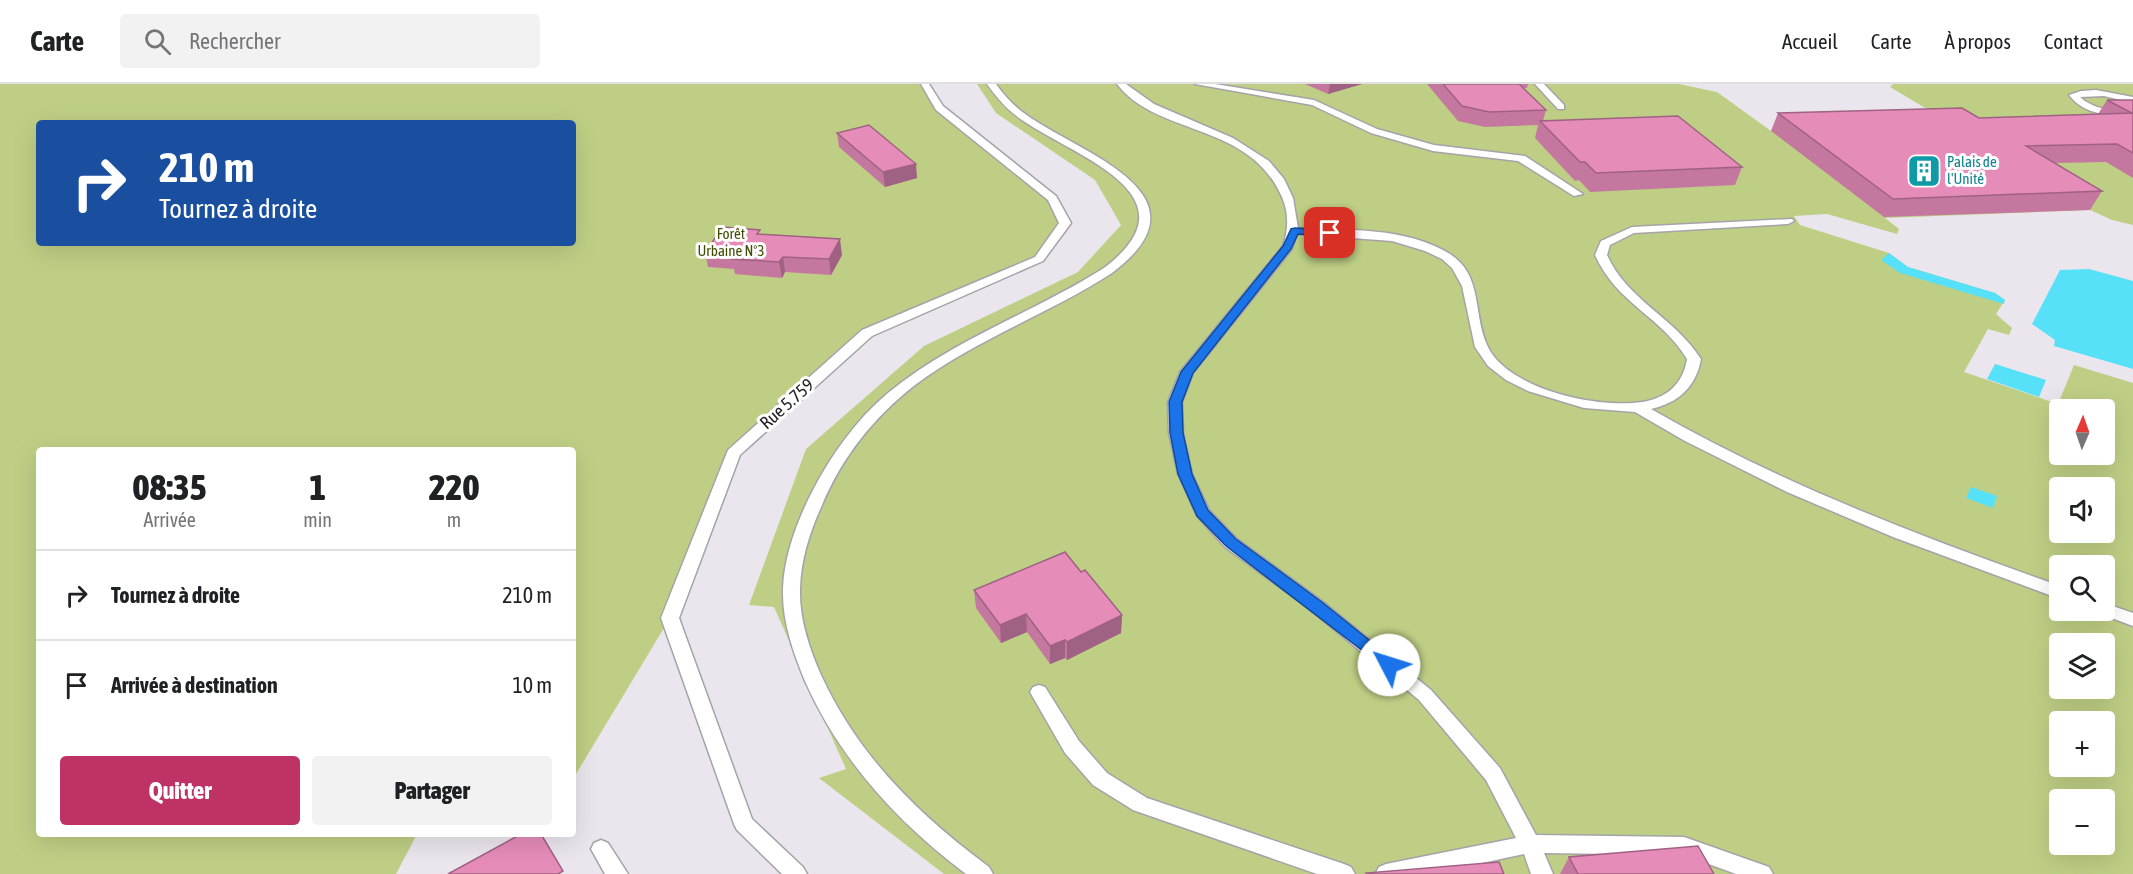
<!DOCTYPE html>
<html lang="fr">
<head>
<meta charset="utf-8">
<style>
  body { margin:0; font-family:"Asap Condensed",sans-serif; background:#f2f2f2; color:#202124; height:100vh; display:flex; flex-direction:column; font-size:22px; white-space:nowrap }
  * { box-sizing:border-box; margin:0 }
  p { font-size:20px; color:#757577 }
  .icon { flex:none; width:33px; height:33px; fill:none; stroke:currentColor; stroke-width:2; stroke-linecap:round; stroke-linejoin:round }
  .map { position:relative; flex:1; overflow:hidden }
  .drawer { position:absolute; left:36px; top:363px; width:540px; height:390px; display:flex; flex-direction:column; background:#fff; border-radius:6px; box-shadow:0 6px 24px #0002 }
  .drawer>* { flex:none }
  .guide { position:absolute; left:36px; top:36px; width:540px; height:126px; border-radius:6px; box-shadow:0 6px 24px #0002; background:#1a4fa0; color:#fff; overflow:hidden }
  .needle { width:39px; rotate:2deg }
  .tools { position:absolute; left:2049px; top:315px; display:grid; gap:12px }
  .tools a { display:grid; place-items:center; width:66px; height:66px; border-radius:6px; background:#fff; box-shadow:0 6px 24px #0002; font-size:30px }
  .pin { position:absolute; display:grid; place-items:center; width:51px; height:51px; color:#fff; margin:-26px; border-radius:12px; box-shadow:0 3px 9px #0006 }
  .me { position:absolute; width:66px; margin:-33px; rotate:310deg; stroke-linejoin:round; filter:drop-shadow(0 0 4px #0008) }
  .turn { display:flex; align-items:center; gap:21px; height:126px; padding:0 24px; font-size:27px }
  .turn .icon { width:78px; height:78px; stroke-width:2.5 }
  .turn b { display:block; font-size:42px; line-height:51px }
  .eta { display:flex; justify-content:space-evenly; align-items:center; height:102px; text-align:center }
  .eta b { font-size:36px; font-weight:800; line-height:42px }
  .primary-button { display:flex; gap:12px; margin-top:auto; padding:12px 24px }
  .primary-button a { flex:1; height:69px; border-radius:6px; background:#be3266; color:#fff; font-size:24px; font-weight:800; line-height:69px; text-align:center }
  .primary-button a+a { background:#f2f2f2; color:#202124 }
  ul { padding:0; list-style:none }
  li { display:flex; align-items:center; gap:18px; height:90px; padding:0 24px; border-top:2px solid #e0e0e0 }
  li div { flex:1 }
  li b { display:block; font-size:22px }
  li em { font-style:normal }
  header { display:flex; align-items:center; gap:36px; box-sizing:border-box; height:84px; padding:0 30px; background:#fff; border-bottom:2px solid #e0e0e0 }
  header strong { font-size:28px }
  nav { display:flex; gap:33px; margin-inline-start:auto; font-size:21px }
  .search { width:420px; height:54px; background:#f2f2f2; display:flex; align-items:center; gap:15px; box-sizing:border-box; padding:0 21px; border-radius:6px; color:#757577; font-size:22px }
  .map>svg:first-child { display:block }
  .green { fill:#becf85; fill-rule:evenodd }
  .water { fill:#57e1f8 }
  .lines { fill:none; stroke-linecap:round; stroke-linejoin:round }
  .lane-casing { stroke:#a6a2a8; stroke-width:3 }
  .lane { fill:#fff; fill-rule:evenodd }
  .wall { fill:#c5789f }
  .shaded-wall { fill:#a06282 }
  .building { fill:#e58cb9; stroke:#a06282; stroke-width:1.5 }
  .route { fill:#1a73e8; stroke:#114b97; stroke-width:1.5 }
  .labels { text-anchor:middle; stroke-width:6; stroke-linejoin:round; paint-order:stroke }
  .far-culture-label { font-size:15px; fill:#0d838f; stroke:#fff; text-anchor:start }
  .far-park-label { font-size:15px; fill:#414d04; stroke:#fff }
  .street-label { font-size:18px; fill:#201e20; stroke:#fff }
</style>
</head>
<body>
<header>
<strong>Carte</strong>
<div class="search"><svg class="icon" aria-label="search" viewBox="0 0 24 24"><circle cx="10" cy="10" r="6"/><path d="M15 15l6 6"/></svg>Rechercher</div>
<nav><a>Accueil</a><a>Carte</a><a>À propos</a><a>Contact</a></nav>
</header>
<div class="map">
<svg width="2133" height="790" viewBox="0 0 2133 790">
  <rect width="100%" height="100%" fill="#ebe6ed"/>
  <g class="green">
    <path d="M0,0H925L939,24L1052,114L1065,139L1039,175L867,249L733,369L670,534L573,695V366H39V750H417L396,790H0ZM39,39H573V159H39Z"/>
    <path d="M977,0H1679L1717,8L1771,47L1952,40L1890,3L1893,0H2133V141L2112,136L2090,126L1885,134L1899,145L1897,150L1827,130L1794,132L1800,141L1889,169L1908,183L1995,209L2005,216L1996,230L2012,244L2009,251L1988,245L1964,288L2058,320L2074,281L2133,299V790H944L819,694L846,685L774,523L749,521L806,365L924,262L1078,188L1121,141L1095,96L996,29ZM2060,326H2104V370H2060ZM2060,404H2104V448H2060ZM2060,482H2104V526H2060ZM2060,560H2104V604H2060ZM2060,638H2104V682H2060ZM2060,716H2104V760H2060Z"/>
  </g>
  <g class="water">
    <path d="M1889,169L1908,183L1995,209L2005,216L2004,220L1900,189L1881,176Z"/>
    <path d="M2089,185L2133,197V285L2054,262L2055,256L2032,240L2060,186Z"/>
    <path d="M1995,280L2046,296L2039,313L1987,295Z"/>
    <path d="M1971,403L1997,412L1993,424L1966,414Z"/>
  </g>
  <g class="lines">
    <defs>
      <g id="lane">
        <path d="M921,0H929L943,22L1056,112L1071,139L1043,177L872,252L740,371L679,534L752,735L803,783L807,790H782L737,746L734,740L661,534L728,366L862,246L1035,173L1059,139L1048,116L936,26Z"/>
        <path d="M987,0H996C1005,13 1015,23 1028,32C1084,71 1215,111 1112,189C1049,230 976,255 915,301C874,333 842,373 822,421C810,447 801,475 800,504C799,534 809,564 821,591C858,672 919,731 989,783L993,790H966C897,738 840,676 805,597C793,568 782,537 783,505C784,472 797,438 811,410C831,371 855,337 888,309C953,255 1033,229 1104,184C1200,111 1075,73 1022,36C1007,26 997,14 987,0Z"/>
        <path d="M1117,0H1126L1154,20L1233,54L1269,77L1284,95L1293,114L1298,144C1348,146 1406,143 1450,170C1483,191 1473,230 1487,261C1506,305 1598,325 1642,318C1667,314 1683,300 1687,275C1661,232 1617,220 1595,171L1601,157L1632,143L1792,135L1794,137L1788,140L1634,149L1610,161L1607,171C1627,216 1674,233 1701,275C1696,303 1678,319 1651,325C1781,400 1919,452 2060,502V515L1893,453L1787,408L1685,357L1635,328L1584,324L1528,307L1506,296L1488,282L1475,263L1462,202L1452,184L1442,175L1425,167L1392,157L1297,150L1292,165L1193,289L1182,318L1183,349L1192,390L1209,426L1237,455L1323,518L1431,606L1500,684L1536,751L1684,753L1769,783L1773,790H1736L1684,771L1544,769L1553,790H1531L1524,770L1431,790H1375L1379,783L1386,780L1516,754L1486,696L1419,616L1311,526L1225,463L1197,432L1178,390L1169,349L1168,318L1180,288L1283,162C1289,144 1289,126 1280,109C1246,38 1157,52 1117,0Z"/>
        <path d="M1195,0H1215L1314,16L1377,45L1434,61L1525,72L1583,110L1574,112L1518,77L1433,67L1371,49L1312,21Z"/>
        <path d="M1535,0H1544L1564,21V25H1558Z"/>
        <path d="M2096,6L2133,13V19L2104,12L2080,13C2094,26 2114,27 2133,26V32C2110,32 2084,31 2069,11L2081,7Z"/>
        <path d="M2104,519L2133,529V542L2098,529L2096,526H2104Z"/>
        <path d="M1039,601L1045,603L1079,657L1107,689L1147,714L1344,780L1351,783L1355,790H1317L1133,726L1093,701L1065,669L1030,608L1033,603Z"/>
        <path d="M601,756L608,759L628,790H605L591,765L594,759Z"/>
      </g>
    </defs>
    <use href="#lane" class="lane-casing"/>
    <use href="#lane" class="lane"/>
  </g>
  <g class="wall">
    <path d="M1305,0H1362L1328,10Z"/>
    <path d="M1427,0H1528L1527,4H1523L1546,26L1543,37L1742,83L1735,101L1590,108L1579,96L1575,97L1535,54L1538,41L1485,43L1458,37Z"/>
    <path d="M2107,16H2133V94L2106,78L2055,79L2102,107L2090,126L1884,133L1771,47L1778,29L1979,34L2098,30Z"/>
    <path d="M837,49L917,94L885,103L839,63Z"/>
    <path d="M761,151L842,171L831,191L785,188L782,194L735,190L734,185L708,183L705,168Z"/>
    <path d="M1081,488L1122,531L1121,549L1067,576L1065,574L1050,580L1027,548L1001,559L976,524L974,506Z"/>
    <path d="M1569,773L1714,790H1560Z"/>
  </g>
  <g class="shaded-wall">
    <path d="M1330,0H1362L1328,10Z"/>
    <path d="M916,80L917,94L885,103L883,88Z"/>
    <path d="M840,155L842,171L831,191L829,175Z"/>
    <path d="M783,173L785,188L782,194L779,178Z"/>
    <path d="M1026,530L1027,548L1001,559L1000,541Z"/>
    <path d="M1122,531L1121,549L1067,576V558Z"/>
    <path d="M1065,556V574L1050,580V562Z"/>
  </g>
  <g class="building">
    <path d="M1443,0H1519L1546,26L1489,28L1462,22Z"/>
    <path d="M2107,16H2133V69L2117,60L2026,62L2102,107L1893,115L1778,29L1962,24L1979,34L2132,29Z"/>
    <path d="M1678,32L1742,83L1596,89L1585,78H1580L1540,37Z"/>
    <path d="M869,41L916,80L883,88L837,49Z"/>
    <path d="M723,143L760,146L757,150L840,155L829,175L783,173L779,178L732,175L735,170L705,168Z"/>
    <path d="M1065,468L1081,488L1085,486L1122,531L1067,558L1065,556L1050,562L1026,530L1000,541L974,506Z"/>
    <path d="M521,750H541L563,787L558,790H448Z"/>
    <path d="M1698,762L1714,790H1578L1569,773Z"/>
    <path d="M1499,778L1504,790H1367L1366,789Z"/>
  </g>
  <path class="route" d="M1295,144L1330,146L1335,149L1330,152L1298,150L1291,165L1193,289L1182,318L1183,349L1192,390L1208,426L1236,455L1322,518L1395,577L1397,581L1395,586L1389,587L1226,462L1197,432L1178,390L1170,349L1169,318L1181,288L1283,162L1291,145Z"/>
  <defs>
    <symbol id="building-square" viewBox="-11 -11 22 22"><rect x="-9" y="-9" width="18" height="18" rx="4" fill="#0f9aa8" stroke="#fff"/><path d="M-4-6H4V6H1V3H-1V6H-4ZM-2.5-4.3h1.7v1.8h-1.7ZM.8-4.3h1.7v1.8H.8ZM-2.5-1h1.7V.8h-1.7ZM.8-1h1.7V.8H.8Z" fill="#fff"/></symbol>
  </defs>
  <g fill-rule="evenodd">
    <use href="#building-square" x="1905" y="68" width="38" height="38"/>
  </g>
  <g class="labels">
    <g class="far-culture-label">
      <text x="1947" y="83">Palais de<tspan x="1947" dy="17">l'Unité</tspan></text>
    </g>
    <g class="far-park-label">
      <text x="731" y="155">Forêt<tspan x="731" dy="17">Urbaine N°3</tspan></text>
    </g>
    <g class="street-label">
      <text transform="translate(787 320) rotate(-42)" y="6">Rue 5.759</text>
    </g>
  </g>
</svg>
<div class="tools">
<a><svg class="needle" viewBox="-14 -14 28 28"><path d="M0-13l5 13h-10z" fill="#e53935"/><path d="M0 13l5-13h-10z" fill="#757577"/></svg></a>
<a><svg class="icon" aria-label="sound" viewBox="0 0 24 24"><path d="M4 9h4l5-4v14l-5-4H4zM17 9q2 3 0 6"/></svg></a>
<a><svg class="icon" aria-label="search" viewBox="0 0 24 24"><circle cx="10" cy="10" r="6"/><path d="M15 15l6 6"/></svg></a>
<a><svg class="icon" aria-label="layers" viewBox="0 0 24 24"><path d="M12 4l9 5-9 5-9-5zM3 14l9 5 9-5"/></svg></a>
<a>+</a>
<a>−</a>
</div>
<div class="pin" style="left:1330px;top:149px;background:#d93025"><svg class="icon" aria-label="arrive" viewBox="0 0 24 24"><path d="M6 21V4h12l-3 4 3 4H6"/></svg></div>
<svg class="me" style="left:1389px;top:581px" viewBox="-20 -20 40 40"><circle r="19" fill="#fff"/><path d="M0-13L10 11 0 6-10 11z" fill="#1a73e8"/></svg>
<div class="guide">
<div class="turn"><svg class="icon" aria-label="right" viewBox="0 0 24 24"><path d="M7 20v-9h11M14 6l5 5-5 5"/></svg><div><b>210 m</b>Tournez à droite</div></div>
</div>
<section class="drawer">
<div class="eta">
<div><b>08:35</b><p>Arrivée</p></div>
<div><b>1</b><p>min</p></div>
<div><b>220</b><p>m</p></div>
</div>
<ul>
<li><svg class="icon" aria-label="right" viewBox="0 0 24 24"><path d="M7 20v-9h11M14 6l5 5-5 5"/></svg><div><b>Tournez à droite</b></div><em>210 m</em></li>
<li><svg class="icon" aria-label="arrive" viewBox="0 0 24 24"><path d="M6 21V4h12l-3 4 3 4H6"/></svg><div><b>Arrivée à destination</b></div><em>10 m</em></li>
</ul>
<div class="primary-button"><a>Quitter</a><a>Partager</a></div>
</section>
</div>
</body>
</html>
